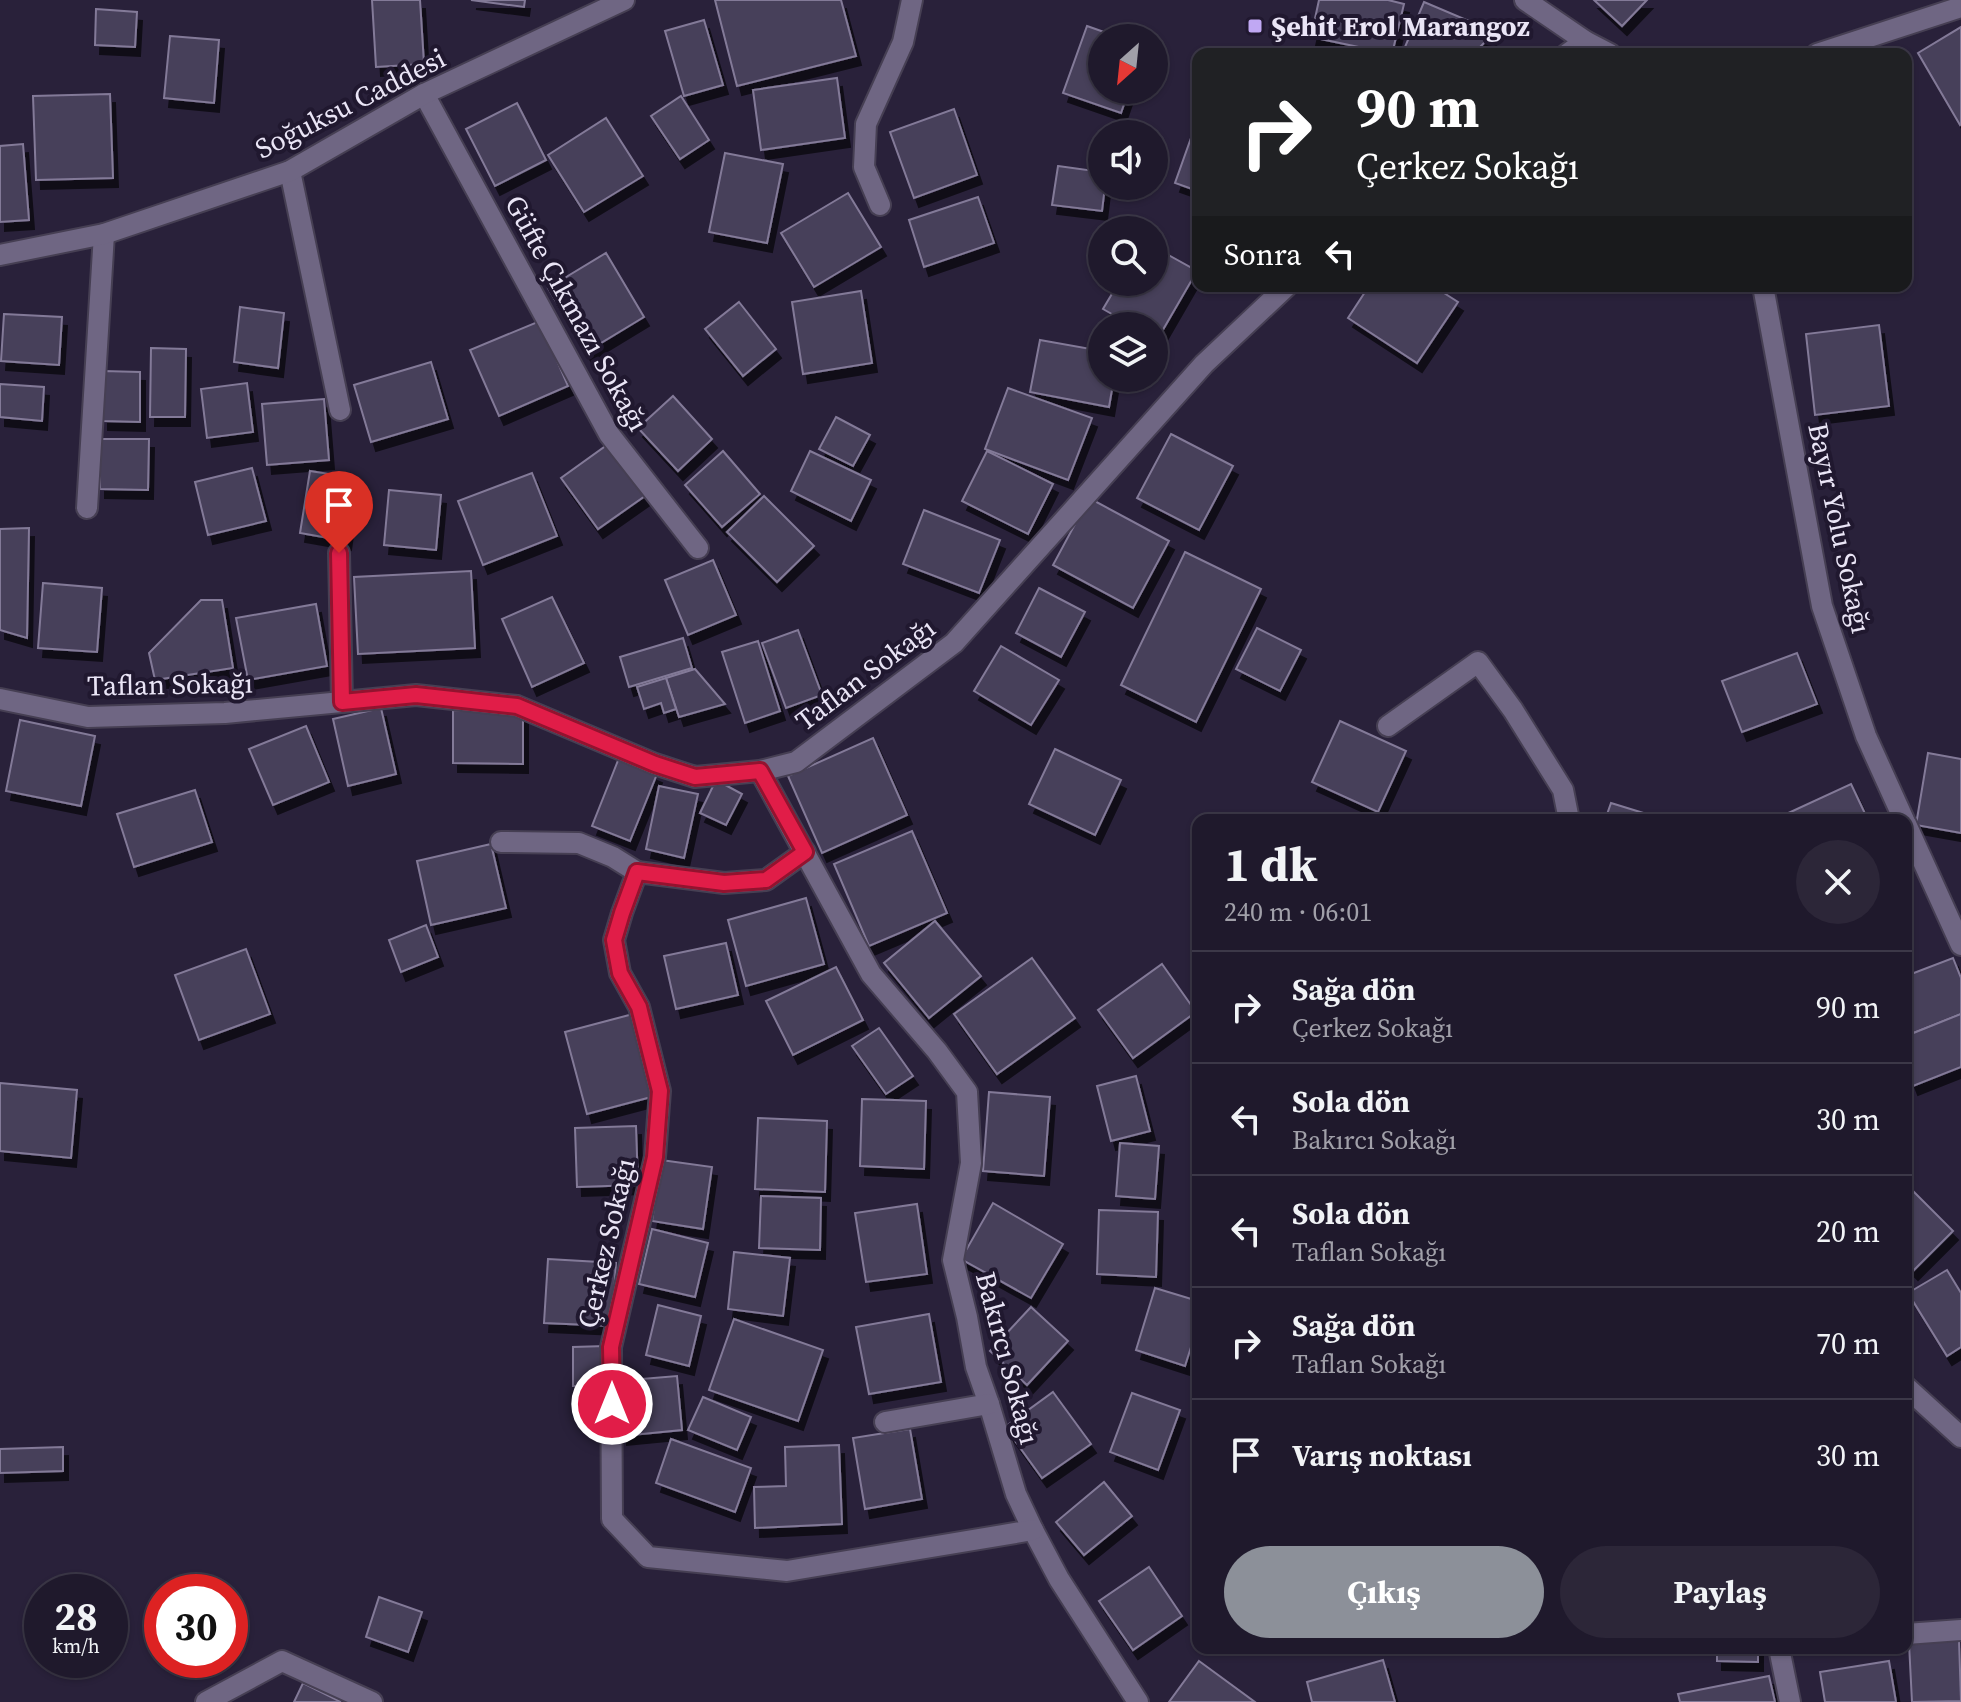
<!DOCTYPE html>
<html lang="tr">
<head>
<meta charset="utf-8">
<style>
  body { margin:0; font-family:"Source Serif 4",serif; background:#2c2638; color:#f1f3f6; height:100vh; display:flex; flex-direction:column; font-size:30px; white-space:nowrap }
  * { box-sizing:border-box; margin:0 }
  p { font-size:26px; color:#a1a0a9 }
  .icon { flex:none; width:44px; height:44px; fill:none; stroke:currentColor; stroke-width:2; stroke-linecap:round; stroke-linejoin:round }
  .map { position:relative; flex:1; overflow:hidden }
  .panel { position:absolute; left:1192px; top:814px; width:720px; height:840px; display:flex; flex-direction:column; background:#1f192c; border-radius:16px; box-shadow:0 2px 6px #0004,0 0 0 2px #3c3848 }
  .panel>* { flex:none }
  .guide { position:absolute; left:1192px; top:48px; width:720px; height:244px; border-radius:16px; box-shadow:0 2px 6px #0004,0 0 0 2px #3c3848; background:#202124; color:#fff; overflow:hidden }
  .needle { width:52px; rotate:207deg }
  .fabs { position:absolute; left:1088px; top:24px; display:grid; gap:16px }
  .fabs a { display:grid; place-items:center; width:80px; height:80px; border-radius:50%; background:#1f192c; box-shadow:0 2px 6px #0004,0 0 0 2px #3c3848; font-size:40px }
  .speed { position:absolute; left:24px; top:1574px; display:flex; gap:16px; font-size:40px; font-weight:700; text-align:center }
  .speed>* { display:grid; place-content:center; width:104px; height:104px; border-radius:50%; background:#1f192c; box-shadow:0 2px 6px #0004,0 0 0 2px #3c3848; line-height:1 }
  .speed small { font-size:20px; font-weight:400 }
  .speed .limit { border:12px solid #d22; background:#fff; color:#111 }
  .pin { position:absolute; display:grid; place-items:center; width:68px; height:68px; color:#fff; margin:-82px -34px; border-radius:50% 50% 50% 0; rotate:-45deg; box-shadow:0 0 8px #0007 }
  .pin .icon { rotate:45deg }
  .me { position:absolute; width:88px; margin:-44px; rotate:0deg; stroke-linejoin:round; filter:drop-shadow(0 0 6px #0008) }
  .turn { display:flex; align-items:center; gap:28px; height:168px; padding:0 32px; font-size:36px }
  .turn .icon { width:104px; height:104px; stroke-width:2.5 }
  .turn b { display:block; font-size:56px; line-height:68px }
  .then { display:flex; align-items:center; height:76px; padding:0 32px; background:#0003; gap:16px; font-size:30px }
  .round { display:grid; place-items:center; flex:none; width:84px; height:84px; border-radius:42px; background:#2c2638 }
  .summary { display:flex; align-items:center; justify-content:space-between; height:136px; padding:0 32px }
  h1 { font-size:48px; font-weight:700; line-height:60px }
  .button { display:flex; gap:16px; margin-top:auto; padding:16px 32px }
  .button a { flex:1; height:92px; border-radius:48px; background:#8c9099; color:#fff; font-size:32px; font-weight:700; line-height:92px; text-align:center }
  .button a+a { background:#2c2638; color:#f1f3f6 }
  ul { padding:0; list-style:none }
  li { display:flex; align-items:center; gap:24px; height:112px; padding:0 32px; border-top:2px solid #3c3848 }
  li div { flex:1 }
  li b { display:block; font-size:30px }
  li em { font-style:normal }
  .map>svg:first-child { display:block }
  .building { fill:#473f5a; stroke:#837a98; stroke-width:2; filter:url(#shadow) }
  .lines { fill:none; stroke-linecap:round; stroke-linejoin:round }
  .minor-casing { stroke:#463f53; stroke-width:24 }
  .tertiary-casing { stroke:#463f53; stroke-width:24 }
  .secondary-casing { stroke:#463f53; stroke-width:24 }
  .minor { stroke:#6f6683; stroke-width:20 }
  .tertiary { stroke:#6f6683; stroke-width:20 }
  .secondary { stroke:#6f6683; stroke-width:20 }
  .route-casing { stroke:#92132f; stroke-width:20 }
  .route { stroke:#e11d48; stroke-width:14 }
  .poi-dot { fill:#c0a8f3; stroke:#20182f; stroke-width:3 }
  .labels { text-anchor:middle; stroke-width:8; stroke-linejoin:round; paint-order:stroke }
  .poi-label { font-size:28px; font-weight:bold; fill:#eae5f6; stroke:#20182f; text-anchor:start }
  .street-label { font-size:28px; fill:#eae5f6; stroke:#20182f }
</style>
</head>
<body>
<div class="map">
<svg width="1961" height="1702" viewBox="0 0 1961 1702">
  <defs>
    <filter id="shadow"><feDropShadow dx="5" dy="9" stdDeviation="0" flood-color="#0009"/></filter>
  </defs>
  <rect width="100%" height="100%" fill="#29213a"/>
  <g class="building">
    <path d="M372,0H420L424,64L376,67Z"/>
    <path d="M471,0H525L524,7Z"/>
    <path d="M715,0H841L856,56L737,86Z"/>
    <path d="M1319,0H1388L1404,4L1392,54L1311,37Z"/>
    <path d="M1594,0H1647L1622,26Z"/>
    <path d="M1424,2L1495,32L1473,54H1402Z"/>
    <path d="M96,9L137,12L135,47L95,45Z"/>
    <path d="M704,20L723,85L684,96L665,31Z"/>
    <path d="M1087,26L1121,38H1102V90H1129L1121,113L1063,93Z"/>
    <path d="M1961,27V124L1960,125L1918,53Z"/>
    <path d="M170,36L219,40L214,103L164,98Z"/>
    <path d="M837,78L845,138L761,150L753,90Z"/>
    <path d="M110,94L113,178L36,180L33,96Z"/>
    <path d="M681,96L709,140L680,159L651,116Z"/>
    <path d="M517,103L546,160L495,186L466,129Z"/>
    <path d="M954,109L977,175L914,198L890,132Z"/>
    <path d="M606,118L643,176L584,212L548,155Z"/>
    <path d="M1191,138L1198,140V191L1175,183Z"/>
    <path d="M23,144L29,220L0,222V146Z"/>
    <path d="M725,153L783,164L767,243L709,232Z"/>
    <path d="M1058,166L1102,172V186H1105L1102,211L1052,205Z"/>
    <path d="M848,193L881,247L814,287L781,233Z"/>
    <path d="M978,197L994,243L924,267L909,220Z"/>
    <path d="M1154,247L1197,271L1157,340L1154,338V326H1133L1103,309L1119,282H1154Z"/>
    <path d="M606,253L644,317L586,352L548,288Z"/>
    <path d="M1369,286H1433L1458,302L1417,363L1348,318Z"/>
    <path d="M861,291L872,363L803,374L792,302Z"/>
    <path d="M739,302L776,349L743,376L705,329Z"/>
    <path d="M240,307L284,313L278,368L234,362Z"/>
    <path d="M4,314L62,317L59,365L1,361Z"/>
    <path d="M540,321L568,386L499,416L470,350Z"/>
    <path d="M1879,325L1889,406L1815,415L1806,334Z"/>
    <path d="M1040,340L1102,351V378H1114L1109,407L1030,392Z"/>
    <path d="M151,348L186,349L185,417H150Z"/>
    <path d="M431,362L448,419L371,442L354,385Z"/>
    <path d="M103,371L140,372V422L103,421Z"/>
    <path d="M247,383L253,432L207,438L201,389Z"/>
    <path d="M0,384L44,387L42,421L0,417Z"/>
    <path d="M1008,388L1092,418L1068,480L985,449Z"/>
    <path d="M673,396L712,439L678,471L638,428Z"/>
    <path d="M324,399L329,460L267,465L262,404Z"/>
    <path d="M836,417L870,435L853,466L819,449Z"/>
    <path d="M1171,434L1233,466L1199,530L1137,498Z"/>
    <path d="M100,439H149L148,490L100,489Z"/>
    <path d="M607,445L645,496L598,529L561,478Z"/>
    <path d="M723,451L760,494L722,527L685,485Z"/>
    <path d="M810,451L871,480L851,521L791,491Z"/>
    <path d="M987,451L1053,484L1028,534L962,501Z"/>
    <path d="M252,468L266,521L208,535L195,482Z"/>
    <path d="M310,471L355,478L346,541L300,533Z"/>
    <path d="M532,473L557,536L483,565L458,501Z"/>
    <path d="M389,490L441,495L436,550L384,545Z"/>
    <path d="M764,496L814,546L777,582L727,532Z"/>
    <path d="M1089,498L1169,541L1133,608L1053,565Z"/>
    <path d="M924,510L1000,540L979,593L903,564Z"/>
    <path d="M29,528L27,638L0,630V529Z"/>
    <path d="M1185,552L1261,589L1196,722L1121,685Z"/>
    <path d="M713,560L736,615L688,635L665,580Z"/>
    <path d="M471,571L475,648L358,654L354,577Z"/>
    <path d="M43,583L102,588L97,652L38,648Z"/>
    <path d="M1039,588L1085,612L1061,657L1016,633Z"/>
    <path d="M552,597L584,663L532,687L502,619Z"/>
    <path d="M201,600H222L233,668L155,680L149,653Z"/>
    <path d="M316,604L327,666L248,680L236,618Z"/>
    <path d="M1257,628L1301,650L1280,691L1236,669Z"/>
    <path d="M798,630L822,695L786,708L762,643Z"/>
    <path d="M683,638L692,668L629,687L620,657Z"/>
    <path d="M758,641L780,711L745,723L722,652Z"/>
    <path d="M1001,646L1059,680L1031,725L974,691Z"/>
    <path d="M1797,653L1817,704L1742,732L1722,681Z"/>
    <path d="M695,669L725,704L679,717L666,678Z"/>
    <path d="M666,678L676,709L664,713L661,703L644,709L637,687Z"/>
    <path d="M381,708L396,774L348,786L333,719Z"/>
    <path d="M453,710L523,711V764L453,763Z"/>
    <path d="M20,720L95,736L81,806L6,791Z"/>
    <path d="M1340,721L1406,751L1378,812L1312,782Z"/>
    <path d="M306,726L329,782L273,805L249,749Z"/>
    <path d="M873,738L907,815L822,853L788,776Z"/>
    <path d="M1055,749L1121,780L1095,835L1029,804Z"/>
    <path d="M1928,753L1961,759V833L1916,825Z"/>
    <path d="M619,758L657,774L630,841L592,826Z"/>
    <path d="M716,780L742,794L726,825L700,813Z"/>
    <path d="M1851,784L1868,820H1787L1784,815Z"/>
    <path d="M659,786L698,794L684,858L646,849Z"/>
    <path d="M195,790L212,842L134,867L117,814Z"/>
    <path d="M1611,803L1663,819L1662,820H1605Z"/>
    <path d="M1559,814L1560,820H1466V818Z"/>
    <path d="M912,831L947,913L869,946L834,864Z"/>
    <path d="M491,844L506,908L431,925L417,861Z"/>
    <path d="M806,898L824,964L746,986L728,920Z"/>
    <path d="M935,921L981,976L929,1018L884,963Z"/>
    <path d="M426,925L438,957L401,972L389,940Z"/>
    <path d="M726,943L738,995L676,1009L664,956Z"/>
    <path d="M246,949L270,1014L199,1040L175,975Z"/>
    <path d="M1032,958L1075,1018L997,1074L954,1014Z"/>
    <path d="M1953,958L1961,978V1014L1906,1036V976Z"/>
    <path d="M1162,964L1196,1012L1133,1058L1098,1010Z"/>
    <path d="M836,967L863,1020L793,1055L766,1001Z"/>
    <path d="M633,1014L655,1096L587,1114L565,1032Z"/>
    <path d="M1961,1014V1067L1913,1086L1906,1068V1036Z"/>
    <path d="M879,1028L913,1076L886,1094L852,1046Z"/>
    <path d="M1136,1076L1150,1131L1111,1141L1097,1086Z"/>
    <path d="M0,1083L77,1090L71,1158L0,1151Z"/>
    <path d="M989,1092L1050,1097L1044,1176L983,1171Z"/>
    <path d="M862,1099L926,1101L924,1169L860,1166Z"/>
    <path d="M758,1118L827,1121L825,1192L755,1189Z"/>
    <path d="M636,1126L638,1185L577,1187L575,1128Z"/>
    <path d="M1120,1143L1159,1146L1155,1199L1116,1196Z"/>
    <path d="M661,1160L712,1167L703,1229L652,1221Z"/>
    <path d="M1906,1184L1953,1231L1913,1271L1906,1264Z"/>
    <path d="M761,1196L821,1198L820,1250L759,1248Z"/>
    <path d="M993,1203L1063,1244L1031,1298L961,1259Z"/>
    <path d="M917,1204L927,1274L866,1282L855,1213Z"/>
    <path d="M1099,1210L1158,1212L1156,1277L1097,1274Z"/>
    <path d="M652,1229L708,1243L695,1297L639,1284Z"/>
    <path d="M734,1252L790,1258L783,1316L728,1309Z"/>
    <path d="M548,1259L616,1263L612,1326L544,1323Z"/>
    <path d="M1947,1270L1961,1293V1347L1947,1356L1908,1293Z"/>
    <path d="M1155,1288L1198,1301V1325L1185,1366L1136,1350Z"/>
    <path d="M658,1305L701,1316L689,1366L646,1355Z"/>
    <path d="M1031,1307L1068,1341L1027,1385L990,1351Z"/>
    <path d="M929,1314L941,1382L869,1394L856,1327Z"/>
    <path d="M734,1319L823,1350L798,1421L709,1390Z"/>
    <path d="M605,1346L606,1386H573V1347Z"/>
    <path d="M677,1376L682,1430L622,1436L618,1381Z"/>
    <path d="M1053,1392L1091,1444L1042,1478L1005,1427Z"/>
    <path d="M1132,1393L1180,1410L1158,1470L1110,1452Z"/>
    <path d="M703,1397L751,1417L737,1450L688,1430Z"/>
    <path d="M910,1429L922,1499L865,1509L853,1438Z"/>
    <path d="M671,1439L751,1468L735,1512L656,1483Z"/>
    <path d="M839,1445L842,1524L755,1528L754,1487L786,1486L785,1447Z"/>
    <path d="M63,1447V1471L0,1473V1449Z"/>
    <path d="M1104,1482L1132,1516L1084,1555L1056,1522Z"/>
    <path d="M1149,1567L1182,1616L1133,1650L1099,1601Z"/>
    <path d="M379,1597L422,1612L408,1652L366,1637Z"/>
    <path d="M1959,1640L1961,1701L1912,1702L1909,1643Z"/>
    <path d="M1717,1648H1758V1662L1717,1661Z"/>
    <path d="M1383,1660L1395,1702H1312L1307,1682Z"/>
    <path d="M1199,1661L1255,1702H1169Z"/>
    <path d="M1889,1661L1896,1702H1825L1820,1672Z"/>
    <path d="M1769,1676L1775,1702H1680L1678,1694Z"/>
    <path d="M303,1683L341,1702H294Z"/>
  </g>
  <g class="lines">
    <defs>
      <g id="minor">
        <path d="M1567,54L1585,41"/>
        <path d="M424,94L609,434L698,548"/>
        <path d="M290,171L340,410"/>
        <path d="M880,205L864,167L866,124L903,42L912,0"/>
        <path d="M87,508L104,234"/>
        <path d="M339,553L342,702"/>
        <path d="M0,699L88,717L225,713L416,695L517,706L655,764L695,777L760,771L796,762L954,643L1204,364L1287,286"/>
        <path d="M1388,726L1478,662L1513,710L1563,790L1569,820"/>
        <path d="M760,771L871,974L937,1051L967,1092L971,1163L953,1260L967,1317L976,1367L989,1404L1016,1494L1033,1530L1059,1579L1138,1702"/>
        <path d="M501,842L579,843L613,857L637,872"/>
        <path d="M805,852L766,880L724,883L637,872L622,913L614,940L620,973L639,1007L660,1091L655,1157L611,1347L612,1519L648,1557L787,1571L1033,1530"/>
        <path d="M1906,1387L1961,1437"/>
        <path d="M885,1422L989,1404"/>
        <path d="M1906,1634L1961,1630"/>
        <path d="M1779,1648L1790,1702"/>
        <path d="M206,1702L282,1661L372,1702"/>
      </g>
      <g id="tertiary">
        <path d="M1525,0L1585,41L1610,54"/>
        <path d="M1817,54L1961,7"/>
        <path d="M1763,286L1822,606L1866,736L1904,820"/>
        <path d="M1906,824L1961,945"/>
      </g>
      <path id="secondary" d="M0,255L104,234L290,171L424,94L624,0"/>
    </defs>
    <use href="#minor" class="minor-casing"/>
    <use href="#tertiary" class="tertiary-casing"/>
    <use href="#secondary" class="secondary-casing"/>
    <use href="#minor" class="minor"/>
    <use href="#tertiary" class="tertiary"/>
    <use href="#secondary" class="secondary"/>
  </g>
  <g class="lines">
    <defs>
      <path id="route" d="M339,553L342,702L416,695L517,706L655,764L695,777L760,771L805,852L766,880L724,883L637,872L622,913L614,940L620,973L639,1007L660,1091L655,1157L611,1347L612,1404"/>
    </defs>
    <use href="#route" class="route-casing"/>
    <use href="#route" class="route"/>
  </g>
  <rect class="poi-dot" x="1247" y="18" width="16" height="16" rx="4"/>
  <g class="labels">
    <g class="poi-label">
      <text x="1271" y="36">Şehit Erol Marangoz</text>
    </g>
    <g class="street-label">
      <text transform="translate(350 103) rotate(-27)" y="10">Soğuksu Caddesi</text>
      <text transform="translate(577 313) rotate(61)" y="10">Güfte Çıkmazı Sokağı</text>
      <text transform="translate(1840 528) rotate(78)" y="10">Bayır Yolu Sokağı</text>
      <text transform="translate(865 674) rotate(-37)" y="10">Taflan Sokağı</text>
      <text transform="translate(170 684) rotate(-1)" y="10">Taflan Sokağı</text>
      <text transform="translate(606 1243) rotate(-77)" y="10">Çerkez Sokağı</text>
      <text transform="translate(1008 1358) rotate(75)" y="10">Bakırcı Sokağı</text>
    </g>
  </g>
</svg>
<div class="fabs">
<a><svg class="needle" viewBox="-14 -14 28 28"><path d="M0-13l5 13h-10z" fill="#e53935"/><path d="M0 13l5-13h-10z" fill="#a1a0a9"/></svg></a>
<a><svg class="icon" aria-label="sound" viewBox="0 0 24 24"><path d="M4 9h4l5-4v14l-5-4H4zM17 9q2 3 0 6"/></svg></a>
<a><svg class="icon" aria-label="search" viewBox="0 0 24 24"><circle cx="10" cy="10" r="6"/><path d="M15 15l6 6"/></svg></a>
<a><svg class="icon" aria-label="layers" viewBox="0 0 24 24"><path d="M12 4l9 5-9 5-9-5zM3 14l9 5 9-5"/></svg></a>
</div>
<div class="speed"><div>28<small>km/h</small></div><div class="limit">30</div></div>
<div class="pin" style="left:339px;top:553px;background:#d93025"><svg class="icon" aria-label="arrive" viewBox="0 0 24 24"><path d="M6 21V4h12l-3 4 3 4H6"/></svg></div>
<svg class="me" style="left:612px;top:1404px" viewBox="-20 -20 40 40"><circle r="17" fill="#e11d48" stroke="#fff" stroke-width="3"/><path d="M0-11L8 9 0 5-8 9z" fill="#fff"/></svg>
<div class="guide">
<div class="turn"><svg class="icon" aria-label="right" viewBox="0 0 24 24"><path d="M7 20v-9h11M14 6l5 5-5 5"/></svg><div><b>90 m</b>Çerkez Sokağı</div></div>
<div class="then">Sonra<svg class="icon" aria-label="left" viewBox="0 0 24 24"><path d="M17 20v-9H6M10 6l-5 5 5 5"/></svg></div>
</div>
<section class="panel">
<div class="summary"><div><h1>1 dk</h1><p>240 m · 06:01</p></div><a class="round"><svg class="icon" aria-label="close" viewBox="0 0 24 24"><path d="M6 6l12 12M18 6L6 18"/></svg></a></div>
<ul>
<li><svg class="icon" aria-label="right" viewBox="0 0 24 24"><path d="M7 20v-9h11M14 6l5 5-5 5"/></svg><div><b>Sağa dön</b><p>Çerkez Sokağı</p></div><em>90 m</em></li>
<li><svg class="icon" aria-label="left" viewBox="0 0 24 24"><path d="M17 20v-9H6M10 6l-5 5 5 5"/></svg><div><b>Sola dön</b><p>Bakırcı Sokağı</p></div><em>30 m</em></li>
<li><svg class="icon" aria-label="left" viewBox="0 0 24 24"><path d="M17 20v-9H6M10 6l-5 5 5 5"/></svg><div><b>Sola dön</b><p>Taflan Sokağı</p></div><em>20 m</em></li>
<li><svg class="icon" aria-label="right" viewBox="0 0 24 24"><path d="M7 20v-9h11M14 6l5 5-5 5"/></svg><div><b>Sağa dön</b><p>Taflan Sokağı</p></div><em>70 m</em></li>
<li><svg class="icon" aria-label="arrive" viewBox="0 0 24 24"><path d="M6 21V4h12l-3 4 3 4H6"/></svg><div><b>Varış noktası</b></div><em>30 m</em></li>
</ul>
<div class="button"><a>Çıkış</a><a>Paylaş</a></div>
</section>
</div>
</body>
</html>
